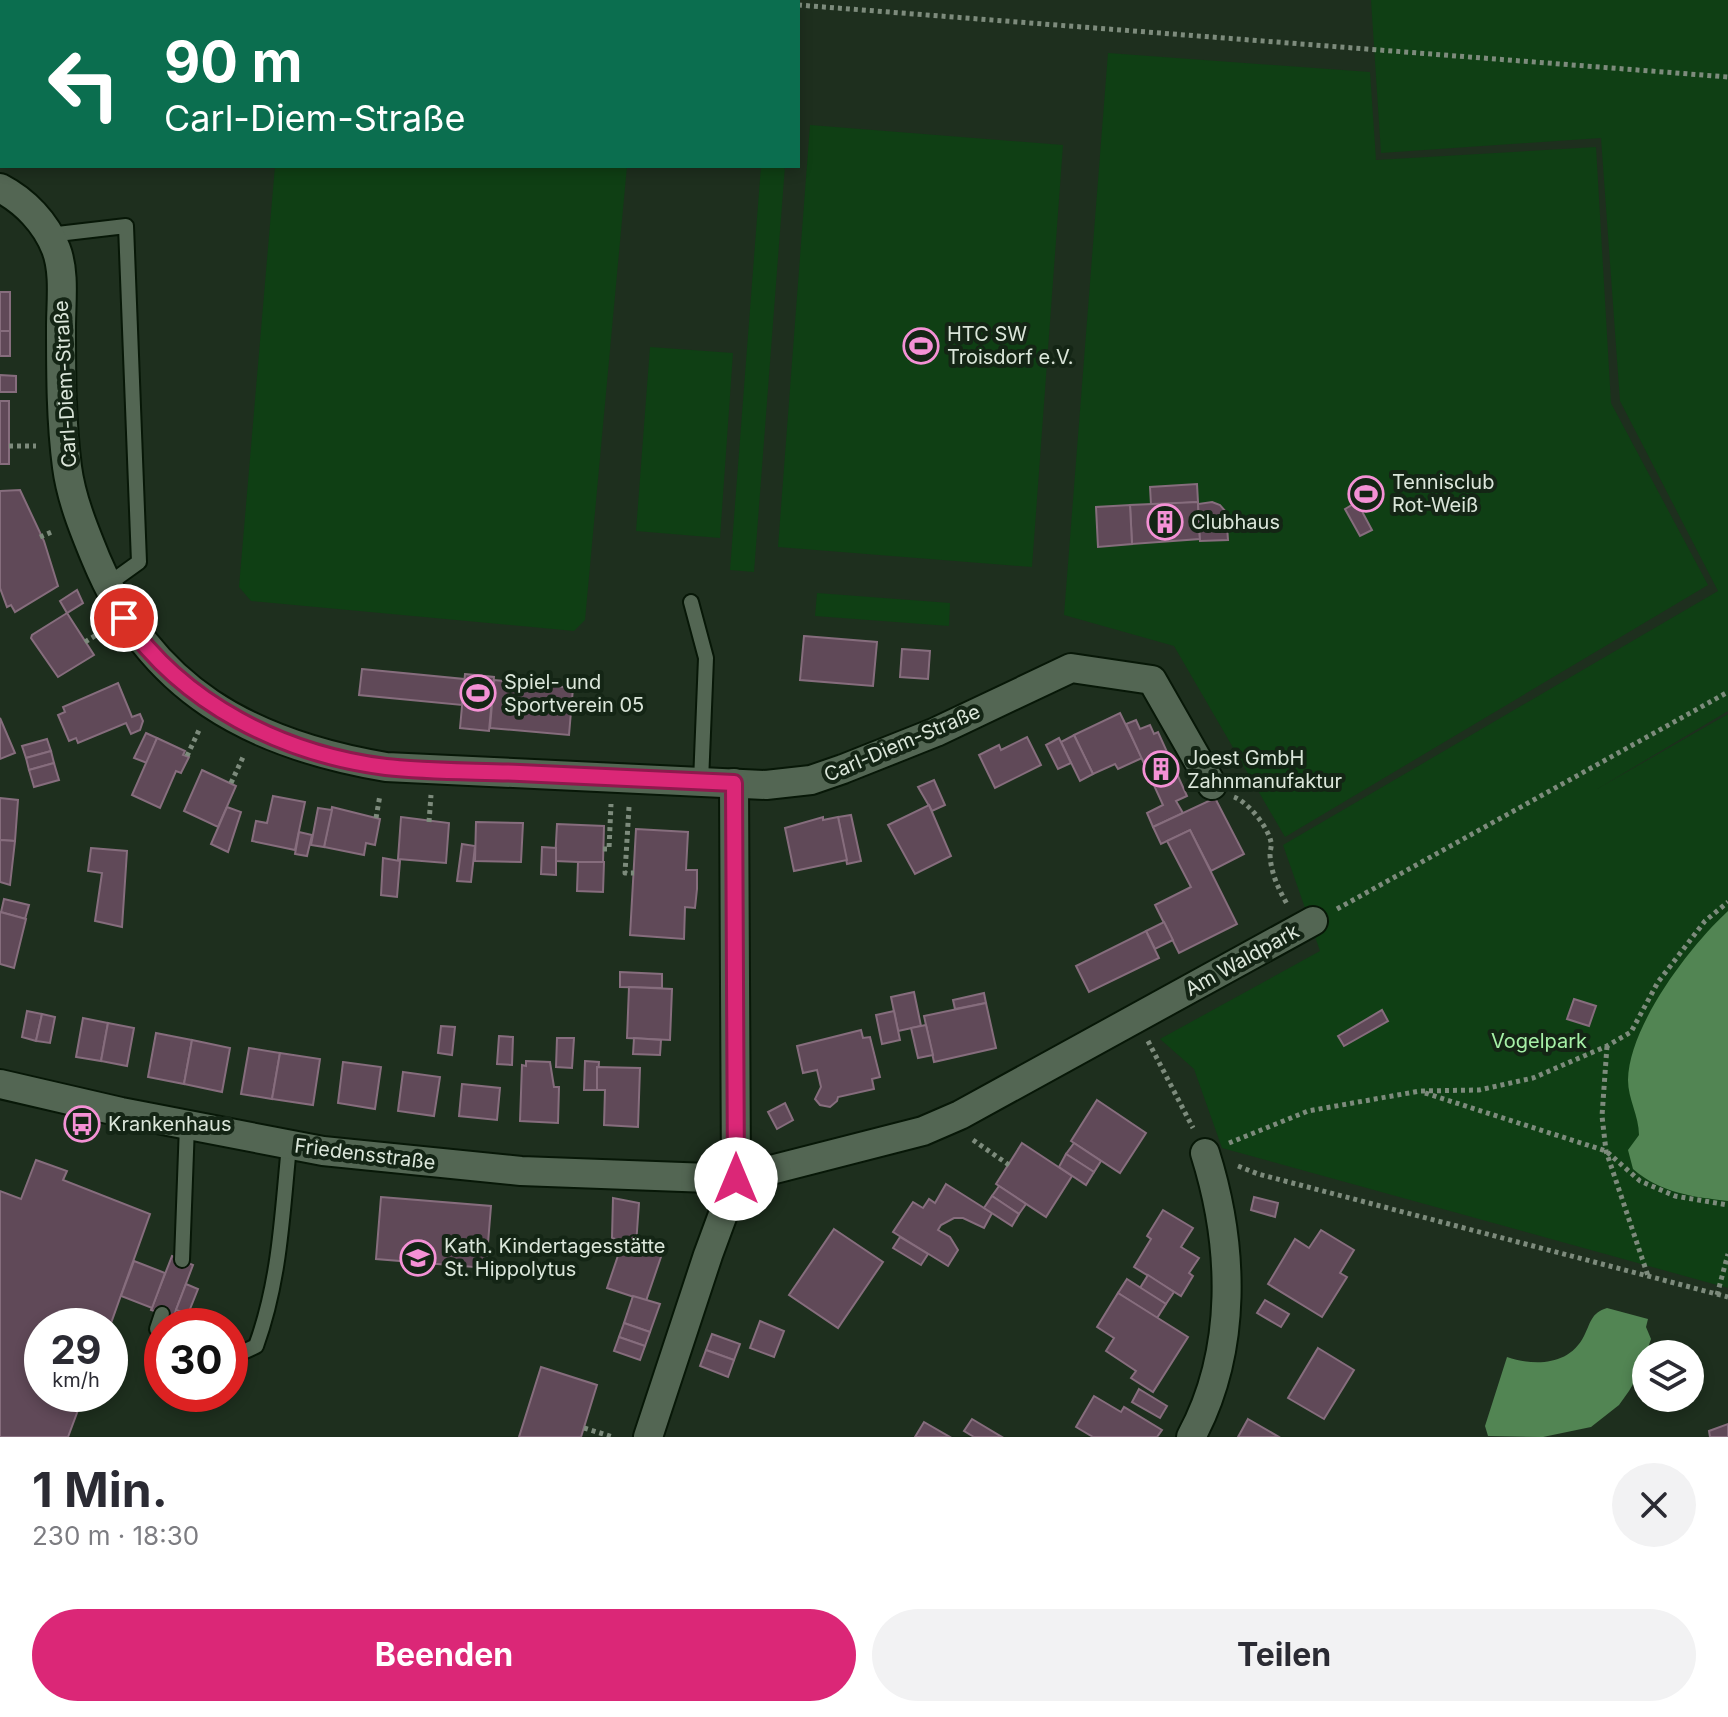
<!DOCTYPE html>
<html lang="de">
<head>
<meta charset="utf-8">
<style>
  body { margin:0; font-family:Inter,sans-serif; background:#f2f2f3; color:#2b2b33; height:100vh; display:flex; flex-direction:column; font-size:30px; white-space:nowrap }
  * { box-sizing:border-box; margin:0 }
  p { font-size:26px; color:#7c7c81 }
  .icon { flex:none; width:44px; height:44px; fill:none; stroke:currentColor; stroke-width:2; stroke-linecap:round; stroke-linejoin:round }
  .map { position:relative; height:1437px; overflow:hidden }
  .details { display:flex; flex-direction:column; background:#fff; flex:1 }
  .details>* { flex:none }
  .top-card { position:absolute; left:0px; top:0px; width:800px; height:168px; box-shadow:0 4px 12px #0003; background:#0b6e4f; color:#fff; overflow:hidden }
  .buttons { position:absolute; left:1632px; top:1340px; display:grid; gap:16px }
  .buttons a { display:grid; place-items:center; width:72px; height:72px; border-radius:50%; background:#fff; box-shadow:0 4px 12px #0003; font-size:40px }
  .speed { position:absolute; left:24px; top:1308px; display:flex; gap:16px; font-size:40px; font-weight:700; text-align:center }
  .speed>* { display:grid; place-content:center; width:104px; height:104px; border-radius:50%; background:#fff; box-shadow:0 4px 12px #0003; line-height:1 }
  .speed small { font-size:20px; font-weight:400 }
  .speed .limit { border:12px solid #d22; background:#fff; color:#111 }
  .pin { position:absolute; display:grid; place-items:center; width:68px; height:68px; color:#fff; margin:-34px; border:4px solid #fff; border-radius:50%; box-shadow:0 2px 8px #0007 }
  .me { position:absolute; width:88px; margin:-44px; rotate:0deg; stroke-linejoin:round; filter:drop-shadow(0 0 6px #0008) }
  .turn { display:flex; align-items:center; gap:28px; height:168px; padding:0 32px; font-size:36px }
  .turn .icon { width:104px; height:104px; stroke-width:2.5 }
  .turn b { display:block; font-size:56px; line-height:68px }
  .round { display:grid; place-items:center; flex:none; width:84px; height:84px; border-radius:42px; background:#f2f2f3 }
  .summary { display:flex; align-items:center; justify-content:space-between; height:136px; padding:0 32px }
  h1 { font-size:48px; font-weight:700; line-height:60px }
  .action { display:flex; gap:16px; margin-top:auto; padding:16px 32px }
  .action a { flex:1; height:92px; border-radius:48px; background:#db2777; color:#fff; font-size:32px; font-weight:700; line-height:92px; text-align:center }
  .action a+a { background:#f2f2f3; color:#2b2b33 }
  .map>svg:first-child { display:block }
  .green { fill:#0f3f14 }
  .water { fill:#528553 }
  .building { fill:#604958; stroke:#866d7d; stroke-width:2 }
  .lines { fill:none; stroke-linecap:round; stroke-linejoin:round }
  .lane-casing { stroke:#071707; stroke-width:18 }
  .street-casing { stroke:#071707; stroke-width:32 }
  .path { stroke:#7d8b7c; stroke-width:5; stroke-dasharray:4 4; stroke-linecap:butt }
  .lane { stroke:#536653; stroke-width:14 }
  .street { stroke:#536653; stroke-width:28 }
  .route-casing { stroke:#8e194d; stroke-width:20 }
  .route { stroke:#db2777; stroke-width:14 }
  .labels { text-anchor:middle; stroke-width:8; stroke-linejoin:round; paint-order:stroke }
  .poi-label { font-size:20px; fill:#dbe6da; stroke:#142515; text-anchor:start }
  .street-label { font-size:20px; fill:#dbe6da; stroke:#142515 }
  .park-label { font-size:20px; fill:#a6f0a7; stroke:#142515 }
</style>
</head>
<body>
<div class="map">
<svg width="1728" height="1437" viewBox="0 0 1728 1437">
  <rect width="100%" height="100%" fill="#1e2f1e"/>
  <g class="green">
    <path d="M1371,0H1728V711L1597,789L1728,714V1288L1222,1148L1194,1069L1160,1039L1320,951L1283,845L1718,591L1620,401L1601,138L1381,153Z"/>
    <path d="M1108,53L1370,72L1376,160L1596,147L1611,403L1708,585L1285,837L1174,646L1064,615Z"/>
    <path d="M810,125L1063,145L1032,567L778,547Z"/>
    <path d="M275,166H627L585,620L574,631L251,601L239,587Z"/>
    <path d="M761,166H785L754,572L730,570Z"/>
    <path d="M650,347L733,353L720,538L636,531Z"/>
    <path d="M817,593L950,603L949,626L815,616Z"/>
  </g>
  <g class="water">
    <path d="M1728,911V1201C1694,1197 1660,1193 1633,1169L1628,1150L1639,1135C1639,1116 1628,1099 1628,1080C1629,1026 1689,947 1728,911Z"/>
    <path d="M1607,1308L1648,1319L1646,1327L1651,1339L1639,1374L1629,1391L1619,1405L1591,1427L1543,1437L1488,1436L1485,1426L1507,1357C1534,1366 1569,1366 1584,1336C1591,1322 1591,1313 1607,1308Z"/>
  </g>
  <g class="building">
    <rect x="0" y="292" width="10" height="39"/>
    <rect x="0" y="331" width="10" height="25"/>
    <path d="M0,375L16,376V392H0Z"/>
    <rect x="0" y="401" width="9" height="63"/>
    <path d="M1197,484L1198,502L1151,505L1150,487Z"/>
    <path d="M20,490L44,541L58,586L15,612L11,605L7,607L0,588V491Z"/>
    <path d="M1198,502L1200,539L1132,544L1130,505Z"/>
    <path d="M1212,502L1220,505L1226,512L1228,540L1200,541L1198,504Z"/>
    <path d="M1357,502L1372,530L1360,536L1345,509Z"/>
    <path d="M1130,505L1132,544L1098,547L1096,507Z"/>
    <path d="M77,590L83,603L67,613L60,601Z"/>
    <path d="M67,613L94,655L58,677L31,638L32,635Z"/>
    <path d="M804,636L877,642L873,686L800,680Z"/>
    <path d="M902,649L930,651L928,679L900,677Z"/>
    <path d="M362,669L464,679L462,705L359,695Z"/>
    <path d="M465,674L494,677L489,731L460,728Z"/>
    <path d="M494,680L573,688L569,735L490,728Z"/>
    <path d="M118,683L132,717L140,714L143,721L140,730L131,734L126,723L78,743L76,738L69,741L58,715L65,712L63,707Z"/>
    <path d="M1120,713L1142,758L1118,769L1115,764L1093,774L1074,735Z"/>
    <path d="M0,718L15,753L0,759Z"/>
    <path d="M1136,720L1140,729L1150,725L1154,734L1158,732L1187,796L1176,801L1183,813L1153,827L1147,813L1163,805L1126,724Z"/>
    <path d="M146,733L157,738L147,763L134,758Z"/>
    <path d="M1074,735L1093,774L1080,781L1061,742Z"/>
    <path d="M1027,737L1041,765L995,788L979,755L999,745L1001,750Z"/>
    <path d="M157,738L185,751L183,755L189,757L181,773L176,771L160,808L132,795Z"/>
    <path d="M1059,738L1071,763L1058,769L1046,745Z"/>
    <path d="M47,739L51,751L26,758L22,746Z"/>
    <path d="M51,751L54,763L29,770L26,758Z"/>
    <path d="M54,763L59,780L34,787L29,770Z"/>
    <path d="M202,770L236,786L218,827L184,811Z"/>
    <path d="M934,780L945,805L932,811L918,787Z"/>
    <path d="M273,796L305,802L295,850L252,841L256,821L267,823Z"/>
    <path d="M0,798L18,800L15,841L0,840Z"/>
    <path d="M1215,798L1244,854L1211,871L1190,830L1161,844L1153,827Z"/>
    <path d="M929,805L951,856L915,874L888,825Z"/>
    <path d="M227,807L241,812L228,852L211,844Z"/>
    <path d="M332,807L380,819L375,845L366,843L364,855L324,847Z"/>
    <path d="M318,808L332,810L324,847L311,845Z"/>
    <path d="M851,815L861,861L847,864L838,817Z"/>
    <path d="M401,817L449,823L446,863L398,859Z"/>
    <path d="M823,817V820L838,817L847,860L794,871L785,828Z"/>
    <path d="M476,822L523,823L521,862L475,861Z"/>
    <path d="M557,824L604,826L603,863L555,861Z"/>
    <path d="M636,829L688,832L686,870H697V889L695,908L685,907L684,939L630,935Z"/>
    <path d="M1190,830L1237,924L1179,953L1155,905L1191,887L1167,841Z"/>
    <path d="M299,832L312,835L307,856L295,854Z"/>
    <path d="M0,840L15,841L10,885L0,882Z"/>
    <path d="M462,844L475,846L471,882L457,881Z"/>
    <path d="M542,847L556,848V875L541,874Z"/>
    <path d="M91,848L127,851L122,927L95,921L102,873L88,871Z"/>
    <path d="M383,858L400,861L397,897L381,895Z"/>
    <path d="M578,862H604L603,892L577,891Z"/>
    <path d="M4,899L29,905L25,919L1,912Z"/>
    <path d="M0,912L26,919L14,968L0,964Z"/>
    <path d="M1164,922L1173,940L1155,949L1146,931Z"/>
    <path d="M1146,931L1159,958L1089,992L1076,966Z"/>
    <path d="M620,972L662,974V988L620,987Z"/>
    <path d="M629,987L672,989L670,1040L627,1038Z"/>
    <path d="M914,992L921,1026L898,1031L891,997Z"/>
    <path d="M984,993L986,1003L955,1009L953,1000Z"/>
    <path d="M1574,999L1596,1006L1589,1026L1567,1019Z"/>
    <path d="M986,1003L996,1048L934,1062L924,1016Z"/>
    <path d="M1382,1010L1388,1021L1344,1046L1338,1036Z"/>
    <path d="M27,1011L42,1014L36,1041L22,1037Z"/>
    <path d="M894,1011L900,1040L882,1044L876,1015Z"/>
    <path d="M42,1014L55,1017L50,1043L36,1041Z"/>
    <path d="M83,1018L108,1023L101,1061L76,1057Z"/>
    <path d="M108,1023L134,1028L127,1066L101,1061Z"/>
    <path d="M926,1025L933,1055L918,1058L911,1028Z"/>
    <path d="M441,1026L455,1027L452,1055L438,1053Z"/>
    <path d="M861,1030L863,1038L870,1037L880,1077L872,1079L874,1089L838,1097L837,1101L830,1107L820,1105L815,1099L821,1087L817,1070L803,1073L797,1046Z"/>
    <path d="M156,1033L192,1040L184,1084L148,1077Z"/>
    <path d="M499,1036L513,1037L512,1065L497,1064Z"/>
    <path d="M557,1038H574L572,1068L556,1067Z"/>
    <path d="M634,1038L661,1040L660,1055L633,1054Z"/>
    <path d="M192,1040L230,1048L222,1092L184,1084Z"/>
    <path d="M249,1048L280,1053L272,1099L241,1094Z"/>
    <path d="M280,1053L320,1059L313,1105L272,1099Z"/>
    <path d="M526,1061L550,1062L554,1087H559L558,1123L520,1121L522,1065L526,1066Z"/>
    <path d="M585,1061L599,1062L597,1090H584Z"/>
    <path d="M343,1062L381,1067L375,1109L338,1103Z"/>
    <path d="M597,1067L640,1068L638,1127L604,1125L605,1090H597Z"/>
    <path d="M403,1072L440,1077L434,1116L398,1111Z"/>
    <path d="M462,1084L500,1088L497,1120L459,1116Z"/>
    <path d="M1097,1100L1146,1133L1120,1173L1071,1141Z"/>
    <path d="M785,1103L793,1120L777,1129L768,1112Z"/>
    <path d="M1022,1143L1072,1176L1046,1217L996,1184Z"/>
    <path d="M1074,1143L1101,1161L1094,1172L1066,1154Z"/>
    <path d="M1066,1154L1094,1172L1086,1185L1059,1167Z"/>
    <path d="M36,1160L67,1171L63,1180L150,1214L110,1326H42V1394H84L68,1437H0V1191L21,1199Z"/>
    <path d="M946,1184L992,1213L984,1228L963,1218H954L941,1225L938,1230L950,1237L958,1250L948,1266L893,1232L913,1202L923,1208L929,1199L935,1203Z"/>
    <path d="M999,1186L1026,1204L1019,1214L992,1196Z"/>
    <path d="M992,1196L1019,1214L1012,1226L984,1208Z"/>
    <path d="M381,1197L491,1206L486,1268L376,1259Z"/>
    <path d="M1254,1197L1278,1203L1275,1217L1251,1210Z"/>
    <path d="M613,1198L639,1203L636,1245L612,1238Z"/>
    <path d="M1163,1210L1193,1228L1181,1247L1199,1258L1189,1273L1193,1276L1181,1296L1134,1267L1151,1239L1147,1236Z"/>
    <path d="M834,1229L883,1262L838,1328L789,1295Z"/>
    <path d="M1321,1230L1354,1250L1340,1273L1347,1277L1322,1317L1268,1284L1295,1239L1309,1248Z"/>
    <path d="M900,1237L928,1254L921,1265L893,1248Z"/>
    <path d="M623,1241L662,1254L646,1301L607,1288Z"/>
    <path d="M172,1256L193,1265L173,1318L151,1310Z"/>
    <path d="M134,1261L165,1273L152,1308L121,1296Z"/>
    <path d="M1148,1275L1174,1292L1166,1304L1140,1288Z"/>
    <path d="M1127,1279L1166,1304L1157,1318L1118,1293Z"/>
    <path d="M186,1284L198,1289L188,1314L176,1310Z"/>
    <path d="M1118,1293L1188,1337L1153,1392L1131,1378L1136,1371L1106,1351L1114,1338L1097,1327Z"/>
    <path d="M633,1296L660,1304L650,1332L624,1323Z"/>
    <path d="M1265,1300L1289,1314L1281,1327L1257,1313Z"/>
    <path d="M760,1321L784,1331L774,1357L750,1348Z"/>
    <path d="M624,1323L650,1332L645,1346L619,1337Z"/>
    <path d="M712,1334L740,1344L734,1360L706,1350Z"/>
    <path d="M619,1337L645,1346L640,1360L614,1351Z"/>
    <path d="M1318,1348L1354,1370L1324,1419L1288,1398Z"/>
    <path d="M706,1350L734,1360L728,1377L700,1366Z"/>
    <path d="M541,1367L597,1385L581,1437H519Z"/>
    <path d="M1139,1389L1167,1406L1160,1418L1132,1402Z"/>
    <path d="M1094,1396L1121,1412L1124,1407L1162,1430L1157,1437H1093L1076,1427Z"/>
    <path d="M972,1419L1002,1437H974L964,1431Z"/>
    <path d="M1248,1419L1279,1437H1238Z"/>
    <path d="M924,1422L950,1437H915Z"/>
    <path d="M1728,1424V1437H1710L1709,1431Z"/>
  </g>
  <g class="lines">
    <defs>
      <g id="lane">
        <path d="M49,235L126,226L139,562L107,585"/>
        <path d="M691,602L706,658L701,782"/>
        <path d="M182,1260L187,1125"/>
        <path d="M162,1331L157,1329L162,1314"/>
        <path d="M230,1358L256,1346C280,1280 282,1215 289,1146"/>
      </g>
      <g id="street">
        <path d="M0,188C25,201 46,223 56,249C65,272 61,303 61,327C61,374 61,421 67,467C71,498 84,530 96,559C150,690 250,744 386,767L766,785L811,780L843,769L936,732L1071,668L1152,680L1212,785"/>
        <path d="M0,1084L121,1112L323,1151L521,1171L736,1179L923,1131L960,1115L1313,921"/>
        <path d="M648,1437L708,1255L736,1179L734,783"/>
        <path d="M1191,1437C1238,1350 1234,1245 1205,1153"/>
      </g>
    </defs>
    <use href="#lane" class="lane-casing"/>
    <use href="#street" class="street-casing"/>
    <g class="path">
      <path d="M739,0L763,2"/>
      <path d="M176,2L177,0"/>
      <path d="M798,5L1728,77"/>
      <path d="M9,446H36"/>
      <path d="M40,537L54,531"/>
      <path d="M85,642L101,632"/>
      <path d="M187,756L200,728"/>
      <path d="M231,783L244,755"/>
      <path d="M1234,797C1248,802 1268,827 1271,842C1272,846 1270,850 1270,855C1271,873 1278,888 1287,904"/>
      <path d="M629,807L625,873H634"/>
      <path d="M376,818L380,795"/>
      <path d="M429,822L431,795"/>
      <path d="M603,849H609L611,804"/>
      <path d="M1337,909L1728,692"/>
      <path d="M1148,1041L1193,1128"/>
      <path d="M1607,1046L1602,1116L1606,1151L1648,1276"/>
      <path d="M1425,1093L1606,1151L1640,1181L1675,1196L1728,1205"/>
      <path d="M973,1140L1009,1165"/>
      <path d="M1229,1143L1308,1111L1420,1091L1479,1090L1533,1078L1607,1046L1631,1032L1658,982L1705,921L1728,902"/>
      <path d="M1238,1166L1258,1174L1728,1297"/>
      <path d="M1717,1295L1728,1254"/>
      <path d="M584,1428L613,1437"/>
    </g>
    <use href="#lane" class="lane"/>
    <use href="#street" class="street"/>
  </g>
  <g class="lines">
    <defs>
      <path id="route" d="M124,618C183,704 283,754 386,767C431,772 476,771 520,773C591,776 662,780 734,783L736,1179"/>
    </defs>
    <use href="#route" class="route-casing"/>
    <use href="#route" class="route"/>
  </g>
  <defs>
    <symbol id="stadium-ring" viewBox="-11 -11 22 22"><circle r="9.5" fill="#142515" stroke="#f491d5" stroke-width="1.5"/><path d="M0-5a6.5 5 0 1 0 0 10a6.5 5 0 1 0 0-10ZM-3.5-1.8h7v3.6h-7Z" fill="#f491d5"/></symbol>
    <symbol id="building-ring" viewBox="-11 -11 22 22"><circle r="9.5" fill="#142515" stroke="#f491d5" stroke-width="1.5"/><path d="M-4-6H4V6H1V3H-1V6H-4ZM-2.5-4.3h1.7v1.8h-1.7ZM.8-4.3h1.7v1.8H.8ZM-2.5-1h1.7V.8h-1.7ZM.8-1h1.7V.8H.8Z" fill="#f491d5"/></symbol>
    <symbol id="bus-ring" viewBox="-11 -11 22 22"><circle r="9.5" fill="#142515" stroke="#f491d5" stroke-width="1.5"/><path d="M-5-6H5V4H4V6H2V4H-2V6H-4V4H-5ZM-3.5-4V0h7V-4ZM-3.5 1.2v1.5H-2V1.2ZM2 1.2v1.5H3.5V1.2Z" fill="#f491d5"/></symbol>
    <symbol id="school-ring" viewBox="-11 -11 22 22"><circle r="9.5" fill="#142515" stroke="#f491d5" stroke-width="1.5"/><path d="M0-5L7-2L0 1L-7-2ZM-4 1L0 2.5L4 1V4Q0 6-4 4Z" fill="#f491d5"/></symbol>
  </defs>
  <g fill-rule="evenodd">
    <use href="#stadium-ring" x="901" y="326" width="40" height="40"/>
    <use href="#stadium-ring" x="1346" y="474" width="40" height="40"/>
    <use href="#building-ring" x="1145" y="502" width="40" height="40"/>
    <use href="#stadium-ring" x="458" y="673" width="40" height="40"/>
    <use href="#building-ring" x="1141" y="749" width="40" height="40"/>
    <use href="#bus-ring" x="62" y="1104" width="40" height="40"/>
    <use href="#school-ring" x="398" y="1238" width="40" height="40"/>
  </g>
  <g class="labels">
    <g class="poi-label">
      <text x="947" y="341">HTC SW<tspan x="947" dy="23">Troisdorf e.V.</tspan></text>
      <text x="1392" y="489">Tennisclub<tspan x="1392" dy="23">Rot-Weiß</tspan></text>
      <text x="1191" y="529">Clubhaus</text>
      <text x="504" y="689">Spiel- und<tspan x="504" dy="23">Sportverein 05</tspan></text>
      <text x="1187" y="765">Joest GmbH<tspan x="1187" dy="23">Zahnmanufaktur</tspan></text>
      <text x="108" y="1131">Krankenhaus</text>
      <text x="444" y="1253">Kath. Kindertagesstätte<tspan x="444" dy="23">St. Hippolytus</tspan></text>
    </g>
    <g class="street-label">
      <text transform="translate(65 384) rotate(-93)" y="7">Carl-Diem-Straße</text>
      <text transform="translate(902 743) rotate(-23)" y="7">Carl-Diem-Straße</text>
      <text transform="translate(1242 960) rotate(-29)" y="7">Am Waldpark</text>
      <text transform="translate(365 1154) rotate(7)" y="7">Friedensstraße</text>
    </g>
    <g class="park-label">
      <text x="1539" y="1048">Vogelpark</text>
    </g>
  </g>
</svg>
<div class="buttons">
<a><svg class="icon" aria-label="layers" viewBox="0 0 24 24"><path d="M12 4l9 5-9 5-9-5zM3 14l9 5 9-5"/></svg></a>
</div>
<div class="speed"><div>29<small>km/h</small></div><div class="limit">30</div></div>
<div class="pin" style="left:124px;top:618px;background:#d93025"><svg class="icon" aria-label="arrive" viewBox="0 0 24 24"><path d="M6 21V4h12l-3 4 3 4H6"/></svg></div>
<svg class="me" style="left:736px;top:1179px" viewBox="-20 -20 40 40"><circle r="19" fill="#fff"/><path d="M0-13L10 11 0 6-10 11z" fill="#db2777"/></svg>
<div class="top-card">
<div class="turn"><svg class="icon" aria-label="left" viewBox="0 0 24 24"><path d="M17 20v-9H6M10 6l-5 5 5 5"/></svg><div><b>90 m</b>Carl-Diem-Straße</div></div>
</div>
</div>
<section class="details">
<div class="summary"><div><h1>1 Min.</h1><p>230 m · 18:30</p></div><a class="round"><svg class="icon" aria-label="close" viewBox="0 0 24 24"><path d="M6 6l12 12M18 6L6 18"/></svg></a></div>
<div class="action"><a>Beenden</a><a>Teilen</a></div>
</section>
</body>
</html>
